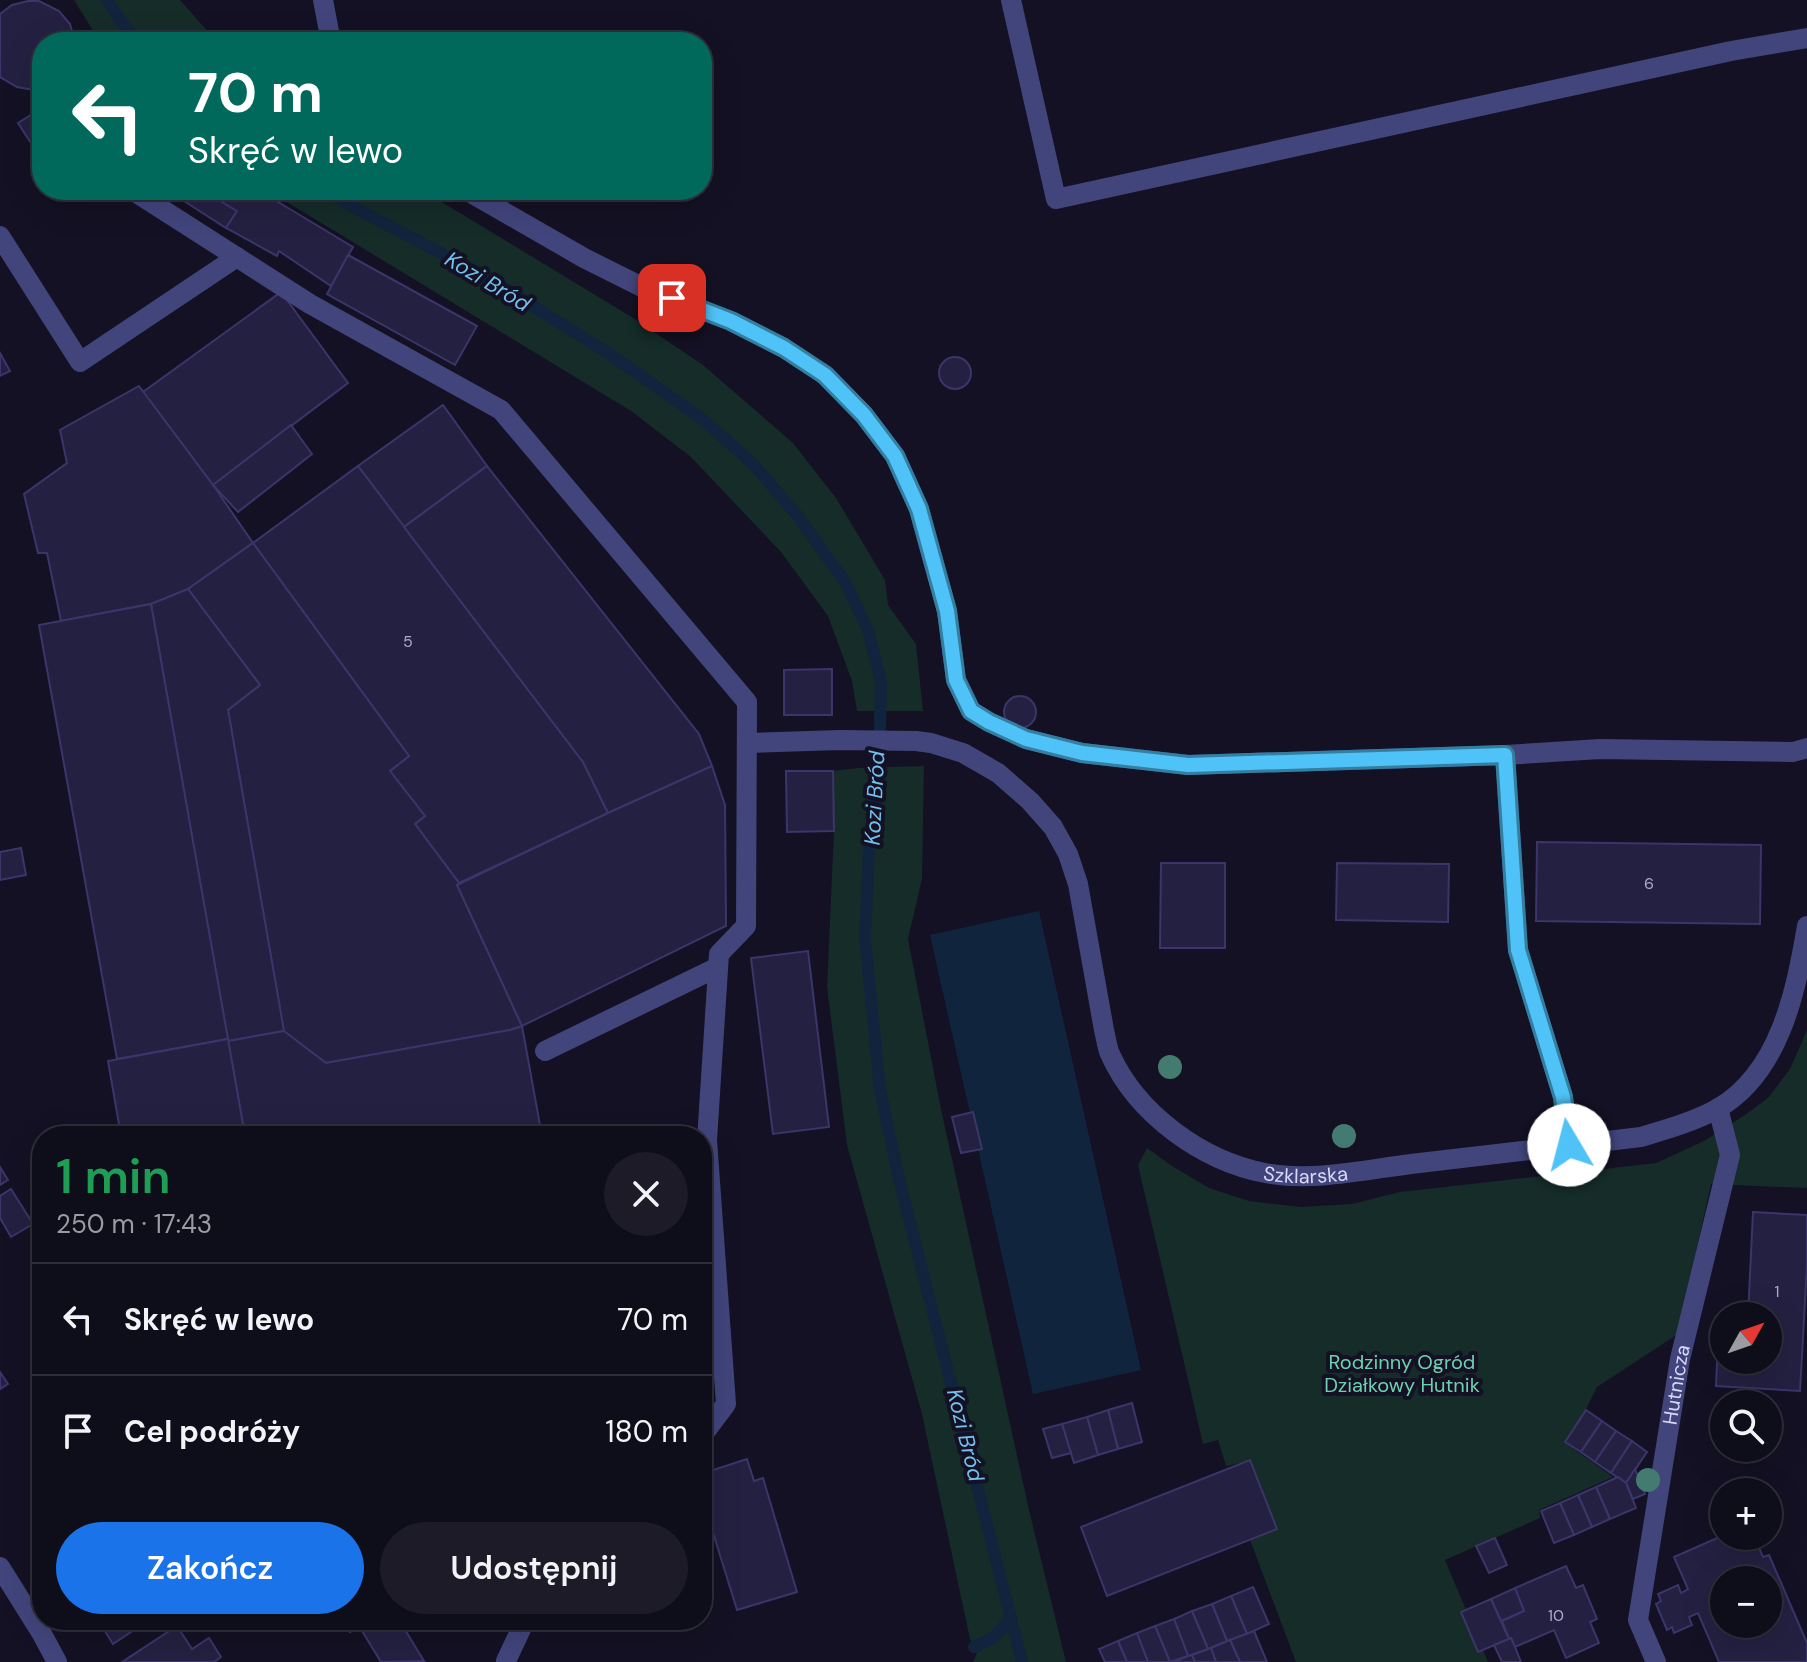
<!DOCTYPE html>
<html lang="pl">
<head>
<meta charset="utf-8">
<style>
  body { margin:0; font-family:"DM Sans",sans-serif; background:#1c1b27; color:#f1f3f6; height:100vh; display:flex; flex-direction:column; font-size:30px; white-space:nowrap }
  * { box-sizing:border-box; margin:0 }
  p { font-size:26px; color:#9b9ca2 }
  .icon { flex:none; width:44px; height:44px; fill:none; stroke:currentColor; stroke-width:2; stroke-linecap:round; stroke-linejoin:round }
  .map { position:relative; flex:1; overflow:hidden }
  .side { position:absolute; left:32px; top:1126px; width:680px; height:504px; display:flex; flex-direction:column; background:#0e0d1a; border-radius:32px; box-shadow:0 8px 32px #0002,0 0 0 2px #2e2d39 }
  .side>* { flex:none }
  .banner { position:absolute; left:32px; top:32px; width:680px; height:168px; border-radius:32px; box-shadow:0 8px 32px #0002,0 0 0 2px #2e2d39; background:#00695c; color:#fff; overflow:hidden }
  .needle { width:52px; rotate:50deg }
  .buttons { position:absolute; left:1710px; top:1302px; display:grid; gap:16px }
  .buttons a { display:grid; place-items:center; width:72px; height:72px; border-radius:50%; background:#0e0d1a; box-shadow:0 8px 32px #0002,0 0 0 2px #2e2d39; font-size:40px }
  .pin { position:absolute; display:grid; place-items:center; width:68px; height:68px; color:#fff; margin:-34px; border-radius:16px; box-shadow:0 4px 12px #0006 }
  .me { position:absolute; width:88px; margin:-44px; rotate:352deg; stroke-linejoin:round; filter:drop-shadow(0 0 6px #0008) }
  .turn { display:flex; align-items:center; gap:28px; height:168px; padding:0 24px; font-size:36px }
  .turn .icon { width:104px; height:104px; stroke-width:2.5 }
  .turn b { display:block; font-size:56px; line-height:68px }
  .round { display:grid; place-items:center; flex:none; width:84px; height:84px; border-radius:42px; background:#1c1b27 }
  .headline { display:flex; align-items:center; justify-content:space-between; height:136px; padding:0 24px }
  h1 { font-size:48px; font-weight:600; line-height:60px; color:#1e9e55 }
  .primary-button { display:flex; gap:16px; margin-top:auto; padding:16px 24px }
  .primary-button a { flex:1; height:92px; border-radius:48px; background:#1a73e8; color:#fff; font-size:32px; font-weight:600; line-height:92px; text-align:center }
  .primary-button a+a { background:#1c1b27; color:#f1f3f6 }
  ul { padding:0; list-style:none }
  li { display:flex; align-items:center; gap:24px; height:112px; padding:0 24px; border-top:2px solid #2e2d39 }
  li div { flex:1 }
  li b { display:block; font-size:30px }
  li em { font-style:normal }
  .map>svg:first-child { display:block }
  .green { fill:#152c29 }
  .water { fill:#11243d }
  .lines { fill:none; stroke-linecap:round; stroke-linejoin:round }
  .stream { stroke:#11243d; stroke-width:12 }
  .building { fill:#242041; stroke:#3b356a; stroke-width:2; fill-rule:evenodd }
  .minor { stroke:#42457c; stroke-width:20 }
  .tree { fill:#447b70 }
  .route-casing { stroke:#337fa1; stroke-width:20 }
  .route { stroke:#4fc3f7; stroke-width:14 }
  .labels { text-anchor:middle; stroke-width:8; stroke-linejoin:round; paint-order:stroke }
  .number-label { font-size:16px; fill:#acaacc }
  .street-label { font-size:20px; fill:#d9d8fa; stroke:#131123 }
  .park-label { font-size:20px; fill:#6dd1af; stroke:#131123 }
  .water-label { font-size:22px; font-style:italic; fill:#74bfed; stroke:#131123 }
</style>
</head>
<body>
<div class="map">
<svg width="1807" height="1662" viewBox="0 0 1807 1662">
  <rect width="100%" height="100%" fill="#131123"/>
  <g class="green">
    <path d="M74,0H180L217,42H100Z"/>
    <path d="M267,190H422L630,316L703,365L793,443L836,498L885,580L888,605L916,644L923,711H857L852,681L828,616L781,552L691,457L631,411Z"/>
    <path d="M924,766L922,879L908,939L941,1109L1029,1510L1066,1662H973L977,1653L970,1639L922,1414L847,1145L827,987L834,831L833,771L858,768Z"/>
    <path d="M1807,1030V1188L1711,1184L1678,1334L1597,1387L1586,1409L1564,1442L1613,1477L1539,1510L1540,1518L1445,1560L1488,1662H1296L1250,1540L1277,1528L1250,1461L1226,1466L1218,1440L1203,1444L1138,1165L1147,1148L1172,1166L1209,1188L1249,1201L1301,1207L1352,1204L1400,1192L1656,1163L1704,1141L1745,1115L1768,1098L1790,1069Z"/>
  </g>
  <path class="water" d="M1039,911L1141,1370L1033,1394L930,935Z"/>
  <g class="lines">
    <g class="stream">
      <path d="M107,0L122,23L138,42"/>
      <path d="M326,190L355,208L485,276L611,355L701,418L753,464L797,515L845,582L868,630L881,681L879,772L869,850L865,937L880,1090L900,1183L1022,1662"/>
      <path d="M974,1647L993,1638L1011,1619"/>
    </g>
  </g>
  <g class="building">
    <path d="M28,1H39L59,11L70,24L75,42H42V88L34,90L17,87L0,77V14L12,5Z"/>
    <path d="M42,108V155L40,157L18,123Z"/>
    <path d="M167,190H202L237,211L226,228Z"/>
    <path d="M202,190H258L353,247L331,286L279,251L277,256L226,228L237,211Z"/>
    <path d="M547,190H577L548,196Z"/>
    <path d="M348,255L477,326L455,365L327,294Z"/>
    <path d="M281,292L348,383L213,485L143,392Z"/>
    <path d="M0,353L10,371L0,376Z"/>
    <circle cx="955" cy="373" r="16"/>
    <path d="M139,386L213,485L253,543L188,589L151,604L61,621L47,553H38L24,494L67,463L60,430Z"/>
    <path d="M443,405L487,466L404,527L358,466Z"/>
    <path d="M291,425L312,454L238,512L213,485Z"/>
    <path d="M358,466L583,762L608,813L459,883L415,824L425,816L390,771L409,756L253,543Z"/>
    <path d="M487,466L699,734L712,766L608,813L583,762L404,527Z"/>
    <path d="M253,543L409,756L390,771L425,816L415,824L459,883L457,885L522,1026L510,1030L326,1063L284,1032L228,710L260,685L188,589Z"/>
    <path d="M188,589L260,685L228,710L284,1031L228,1041L151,604Z"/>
    <path d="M151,604L228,1039L117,1059L39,625Z"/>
    <path d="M832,669V715H784V670Z"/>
    <circle cx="1020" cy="712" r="16"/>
    <path d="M712,766L725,805L726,926L522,1026L457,885L608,813Z"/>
    <path d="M786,771H833L834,831L787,832Z"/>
    <path d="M1537,842L1761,845L1760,924L1536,921Z"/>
    <path d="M21,848L26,875L0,880V852Z"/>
    <path d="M1161,863H1225V948H1160Z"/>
    <path d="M1337,863L1449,864L1448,922L1336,920Z"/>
    <path d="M808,951L829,1127L773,1134L751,958Z"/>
    <path d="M522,1026L542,1136H245L228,1041L284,1031L326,1063L510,1030Z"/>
    <path d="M228,1039L245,1136H121L108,1061Z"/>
    <path d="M973,1112L982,1149L961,1153L952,1117Z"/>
    <path d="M0,1167L8,1180L0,1185Z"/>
    <path d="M11,1189L33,1224L11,1237L0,1218V1196Z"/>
    <path d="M1753,1212L1807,1215V1265L1800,1391L1716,1386L1718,1339H1724V1360H1768V1316H1748Z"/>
    <path d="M0,1372L8,1384L0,1389Z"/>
    <path d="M1132,1403L1142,1442L1118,1449L1108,1410Z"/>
    <path d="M1108,1410L1118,1449L1098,1455L1087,1417Z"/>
    <path d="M1586,1410L1602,1421L1581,1452L1565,1442Z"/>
    <path d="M1087,1417L1098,1455L1074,1463L1062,1424Z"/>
    <path d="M1602,1421L1616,1431L1595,1462L1581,1452Z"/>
    <path d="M1062,1424L1071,1453L1052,1458L1043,1429Z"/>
    <path d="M1616,1431L1632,1441L1611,1473L1595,1462Z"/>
    <path d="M1632,1441L1647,1452L1626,1483L1611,1473Z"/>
    <path d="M747,1459L754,1481L763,1478L797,1592L737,1610L702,1497L710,1494L704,1473Z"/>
    <path d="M1250,1460L1277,1529L1107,1596L1081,1527Z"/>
    <path d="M1635,1469L1645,1494L1633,1499L1626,1483Z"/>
    <path d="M1618,1477L1626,1483L1636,1508L1610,1519L1596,1487Z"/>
    <path d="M1596,1487L1610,1519L1592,1527L1578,1495Z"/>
    <path d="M1578,1495L1592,1527L1574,1535L1560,1503Z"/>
    <path d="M1560,1503L1574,1535L1554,1543L1541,1511Z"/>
    <path d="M1724,1535L1754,1536L1763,1557L1769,1555L1807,1643V1662H1719L1698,1613L1689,1617L1692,1625L1674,1633L1672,1627L1667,1630L1656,1604L1661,1601L1658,1594L1678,1585L1681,1593L1688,1589L1674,1557ZM1724,1580H1768V1624H1724Z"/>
    <path d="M1495,1538L1507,1565L1489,1573L1476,1546Z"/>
    <path d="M1566,1566L1576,1588L1583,1585L1597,1619L1590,1622L1599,1643L1566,1658L1554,1630L1515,1647L1511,1638L1509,1639L1502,1621L1524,1611L1515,1588Z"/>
    <path d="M1253,1587L1269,1624L1247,1634L1231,1596Z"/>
    <path d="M1515,1588L1524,1611L1501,1621L1491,1599Z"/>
    <path d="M1231,1596L1247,1634L1227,1641L1212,1604Z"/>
    <path d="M1491,1599L1509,1639L1478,1652L1461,1612Z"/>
    <path d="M1212,1604L1227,1641L1208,1649L1192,1611Z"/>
    <path d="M1192,1611L1208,1649L1188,1656L1174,1619Z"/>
    <path d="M1174,1619L1188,1656L1170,1662L1155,1626Z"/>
    <path d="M98,1620H127L134,1630L113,1644Z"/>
    <path d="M343,1620H399L424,1661L381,1662L359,1626L350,1632Z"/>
    <path d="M177,1626L192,1649L209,1638L221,1657L214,1662H122Z"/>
    <path d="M1155,1626L1170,1662H1148L1137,1633Z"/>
    <path d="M1254,1631L1267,1662H1240L1230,1640Z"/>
    <path d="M1137,1633L1148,1662H1127L1118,1641Z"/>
    <path d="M1511,1638L1515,1647L1521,1662H1502L1494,1645Z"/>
    <path d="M1230,1640L1240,1662H1216L1211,1648Z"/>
    <path d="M1118,1641L1127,1662H1105L1099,1649Z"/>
    <path d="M1211,1648L1216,1662H1195L1192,1655Z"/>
    <path d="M1192,1655L1195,1662H1174L1188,1656Z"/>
  </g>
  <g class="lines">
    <g class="minor">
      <path d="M323,0L331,42"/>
      <path d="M1011,0L1056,199L1731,51L1807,38"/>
      <path d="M132,190L310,304L501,410L747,702L746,926L719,954L707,1140L726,1404L702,1436"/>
      <path d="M466,190L584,258L648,290L731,321L784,348L825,375L864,415L895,456L919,509L947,611L956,680L971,711L989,722L1026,739L1082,753L1188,765L1505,755L1600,749L1793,752L1807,748"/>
      <path d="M0,236L80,362L237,257"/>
      <path id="s1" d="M747,743L840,740L916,741L931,743L963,753L998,773L1030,801L1053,827L1068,854L1078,884L1104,1030C1106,1038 1107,1047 1110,1054C1137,1114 1202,1161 1265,1173C1312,1182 1364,1170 1411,1164C1488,1155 1565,1146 1641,1137C1667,1129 1693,1122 1717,1109C1780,1073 1796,991 1807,926"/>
      <path d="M1505,755L1518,950L1563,1097L1569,1145"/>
      <path d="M545,1051L718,967"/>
      <path d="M0,1567L42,1634L57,1662"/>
      <path d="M506,1661L522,1627L528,1620"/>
      <path id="s2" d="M1656,1662L1638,1620L1680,1359L1730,1155L1718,1108"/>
    </g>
  </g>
  <g class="tree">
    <circle cx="1170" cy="1067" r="12"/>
    <circle cx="1344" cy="1136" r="12"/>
    <circle cx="1648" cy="1480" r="12"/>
  </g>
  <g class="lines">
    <defs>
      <path id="route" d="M672,298L731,321L784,348L825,375L864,415L895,456L919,509L947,611L956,680L971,711L989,722L1026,739L1082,753L1188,765L1505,755L1518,950L1563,1097L1569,1145"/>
    </defs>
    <use href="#route" class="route-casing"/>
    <use href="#route" class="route"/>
  </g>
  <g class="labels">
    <g class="number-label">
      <text x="408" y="647">5</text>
      <text x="1649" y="889">6</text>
      <text x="1777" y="1297">1</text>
      <text x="1556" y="1621">10</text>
    </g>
    <g class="street-label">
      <text dy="7" stroke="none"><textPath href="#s1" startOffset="814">Szklarska</textPath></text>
      <text dy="7" stroke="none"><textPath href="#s2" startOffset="284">Hutnicza</textPath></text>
    </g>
    <g class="park-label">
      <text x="1402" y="1369">Rodzinny Ogród<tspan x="1402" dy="23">Działkowy Hutnik</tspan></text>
    </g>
    <g class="water-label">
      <text transform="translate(488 281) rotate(31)" y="8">Kozi Bród</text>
      <text transform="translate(874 798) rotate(-87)" y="8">Kozi Bród</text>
      <text transform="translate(966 1435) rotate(76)" y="8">Kozi Bród</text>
    </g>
  </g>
</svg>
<div class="buttons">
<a><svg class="needle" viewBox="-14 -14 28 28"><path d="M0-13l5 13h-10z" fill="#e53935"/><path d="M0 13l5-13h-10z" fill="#9b9ca2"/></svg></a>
<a><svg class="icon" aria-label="search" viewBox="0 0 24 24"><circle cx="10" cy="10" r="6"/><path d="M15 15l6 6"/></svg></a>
<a>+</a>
<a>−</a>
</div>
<div class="pin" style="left:672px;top:298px;background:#d93025"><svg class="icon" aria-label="arrive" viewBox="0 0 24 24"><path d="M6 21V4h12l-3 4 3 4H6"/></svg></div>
<svg class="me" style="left:1569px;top:1145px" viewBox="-20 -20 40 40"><circle r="19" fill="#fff"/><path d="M0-13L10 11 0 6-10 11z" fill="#4fc3f7"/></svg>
<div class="banner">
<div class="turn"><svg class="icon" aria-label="left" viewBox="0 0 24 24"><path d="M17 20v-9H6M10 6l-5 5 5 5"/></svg><div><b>70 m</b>Skręć w lewo</div></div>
</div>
<section class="side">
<div class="headline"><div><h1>1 min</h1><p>250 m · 17:43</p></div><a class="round"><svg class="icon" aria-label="close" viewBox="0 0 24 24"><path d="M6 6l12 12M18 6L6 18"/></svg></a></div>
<ul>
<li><svg class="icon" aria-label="left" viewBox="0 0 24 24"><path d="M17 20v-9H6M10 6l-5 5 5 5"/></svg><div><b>Skręć w lewo</b></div><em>70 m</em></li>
<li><svg class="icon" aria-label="arrive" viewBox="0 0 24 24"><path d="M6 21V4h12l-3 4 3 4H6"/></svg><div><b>Cel podróży</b></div><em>180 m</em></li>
</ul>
<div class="primary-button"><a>Zakończ</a><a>Udostępnij</a></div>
</section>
</div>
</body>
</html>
